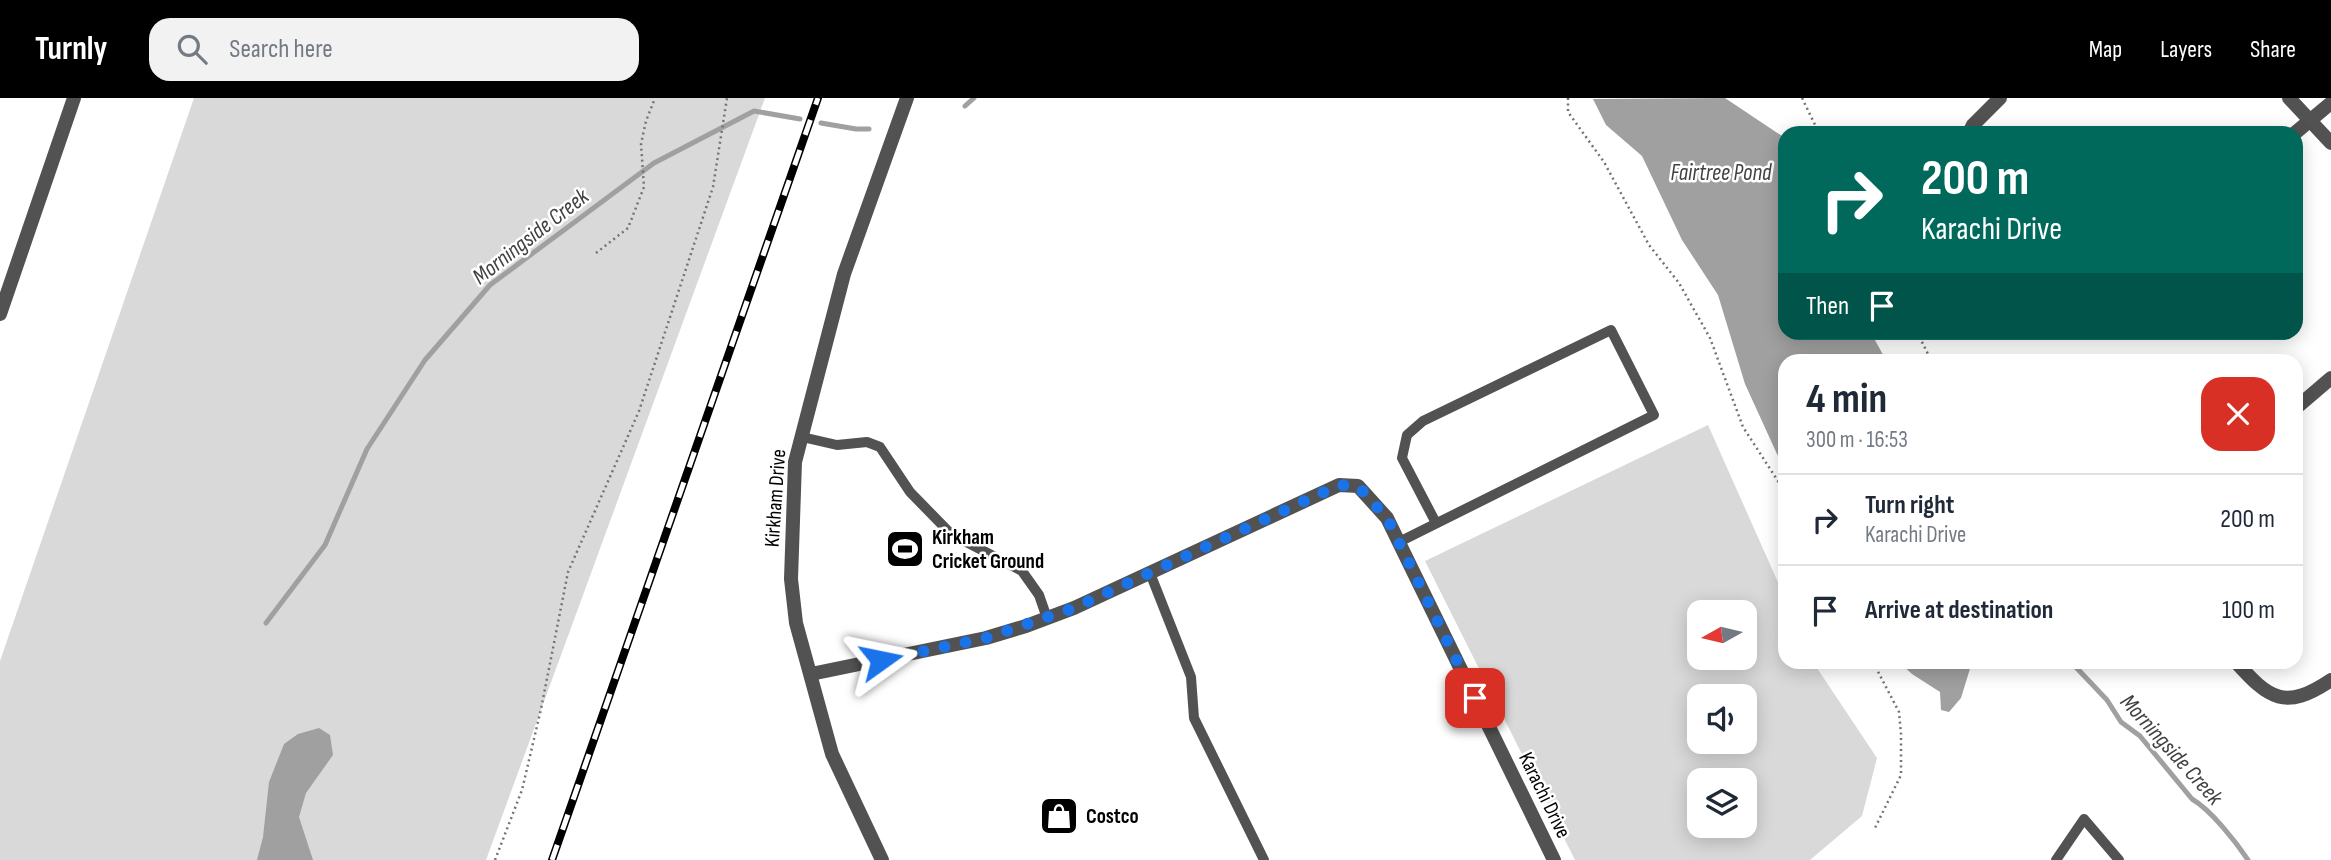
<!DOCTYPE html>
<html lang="en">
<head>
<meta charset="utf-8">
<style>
  body { margin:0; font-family:"Sofia Sans Condensed",sans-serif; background:#f2f2f3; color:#1f2937; height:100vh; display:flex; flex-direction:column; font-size:26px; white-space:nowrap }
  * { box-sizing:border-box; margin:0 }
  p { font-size:23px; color:#747a83 }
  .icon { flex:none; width:38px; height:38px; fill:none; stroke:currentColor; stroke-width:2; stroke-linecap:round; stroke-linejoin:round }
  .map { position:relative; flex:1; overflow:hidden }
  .panel { position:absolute; left:1778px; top:256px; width:525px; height:315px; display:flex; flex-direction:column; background:#fff; border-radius:21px; box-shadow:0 4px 18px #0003 }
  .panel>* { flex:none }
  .guide { position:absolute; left:1778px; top:28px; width:525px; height:214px; border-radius:21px; box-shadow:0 4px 18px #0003; background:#00695c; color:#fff; overflow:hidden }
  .needle { width:46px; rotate:262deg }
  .controls { position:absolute; left:1687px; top:502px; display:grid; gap:14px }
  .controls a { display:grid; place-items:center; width:70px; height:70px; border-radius:14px; background:#fff; box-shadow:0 4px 18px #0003; font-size:35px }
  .pin { position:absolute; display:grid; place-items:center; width:60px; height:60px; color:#fff; margin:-30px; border-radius:14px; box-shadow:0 4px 10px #0006 }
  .me { position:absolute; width:77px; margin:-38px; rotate:78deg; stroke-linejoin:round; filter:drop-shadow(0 0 5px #0008) }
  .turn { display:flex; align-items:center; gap:24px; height:147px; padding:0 28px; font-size:32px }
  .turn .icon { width:91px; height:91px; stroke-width:2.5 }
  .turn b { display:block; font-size:49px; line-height:60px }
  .then { display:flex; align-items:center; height:66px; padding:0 28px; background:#0003; gap:14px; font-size:26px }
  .round { display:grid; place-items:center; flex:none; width:74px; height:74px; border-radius:21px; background:#f2f2f3 }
  .overview { display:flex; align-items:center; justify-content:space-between; height:119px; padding:0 28px }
  h1 { font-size:42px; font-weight:700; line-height:52px }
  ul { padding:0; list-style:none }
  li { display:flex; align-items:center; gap:21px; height:91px; padding:0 28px; border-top:2px solid #e0e1e3 }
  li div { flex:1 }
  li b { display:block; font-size:26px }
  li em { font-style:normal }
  header { display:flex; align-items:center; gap:42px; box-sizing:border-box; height:98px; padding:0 35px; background:#000; color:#fff }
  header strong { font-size:33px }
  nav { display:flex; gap:38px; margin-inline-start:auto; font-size:24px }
  .search { width:490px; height:63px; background:#f2f2f3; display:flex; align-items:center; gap:18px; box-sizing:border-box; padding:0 24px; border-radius:21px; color:#747a83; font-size:26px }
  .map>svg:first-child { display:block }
  .green { fill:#d9d9d9; fill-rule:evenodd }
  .water { fill:#a0a0a0 }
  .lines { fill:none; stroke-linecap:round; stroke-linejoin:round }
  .stream { stroke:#a0a0a0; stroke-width:5 }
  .path { stroke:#747474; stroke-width:2.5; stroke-dasharray:2 3.5; stroke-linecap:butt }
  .service { stroke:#525252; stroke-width:10 }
  .minor { stroke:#525252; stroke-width:14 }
  .tertiary { stroke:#525252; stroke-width:14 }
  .rail-casing { stroke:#000; stroke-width:8 }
  .rail { stroke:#fff; stroke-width:5; stroke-dasharray:16; stroke-linecap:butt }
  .route { stroke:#1a73e8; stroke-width:12; stroke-dasharray:0 21.6 }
  .labels { text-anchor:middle; stroke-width:5; stroke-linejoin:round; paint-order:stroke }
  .street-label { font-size:21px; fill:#000; stroke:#fff }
  .poi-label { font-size:21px; font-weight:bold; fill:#000; stroke:#fff; text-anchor:start }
  .water-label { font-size:23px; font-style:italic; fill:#414141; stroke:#fff }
</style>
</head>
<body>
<header>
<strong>Turnly</strong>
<div class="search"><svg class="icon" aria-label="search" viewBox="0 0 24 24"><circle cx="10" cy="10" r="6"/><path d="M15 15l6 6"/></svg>Search here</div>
<nav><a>Map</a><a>Layers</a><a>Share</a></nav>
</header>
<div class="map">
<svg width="2331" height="762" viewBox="0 0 2331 762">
  <rect width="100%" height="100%" fill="#fff"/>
  <g class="green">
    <path d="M194,0H765L486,762H0V563Z"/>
    <path d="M1708,327L1785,500V564H1813L1877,660L1862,718L1810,762H1575L1425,463ZM1699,514H1745V560H1699ZM1699,598H1745V644H1699ZM1699,682H1745V728H1699Z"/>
  </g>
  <g class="water">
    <path d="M1725,0L1785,40V234L1871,235L1886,262H1785V368L1777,356L1745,286L1718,197L1682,142L1642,58L1606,27L1593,1Z"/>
    <path d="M1899,564H1972L1961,600L1949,614L1941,612L1940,594L1912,576Z"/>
    <path d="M319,630L330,637L333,657L306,695L299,719L313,762H257L263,739L269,684L284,646L298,636Z"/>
  </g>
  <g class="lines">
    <g class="stream">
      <path d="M965,8L974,0"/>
      <path d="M821,25L856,31H869"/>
      <path d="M266,525L325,447L367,351L425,262L490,187L654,65L754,13L800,21"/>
      <path d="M2071,564L2107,602L2121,624L2140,638L2192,701C2211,712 2236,744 2248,762"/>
    </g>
    <g class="path">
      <path d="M1568,0V14L1604,64L1649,147L1679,185L1710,240L1743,329L1785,394"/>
      <path d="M1802,0L1819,35"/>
      <path d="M596,155L628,130L644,89L641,46L646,23L655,0"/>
      <path d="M1917,234L1931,262"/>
      <path d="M1873,564L1899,614L1901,636V677L1874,732"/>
      <path d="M495,762L522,692L541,611L568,474L639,313L713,89L727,0"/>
    </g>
    <g class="service">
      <path d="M802,339L837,347L867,344L880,349L910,394L951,436L1022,473L1039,497L1047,520"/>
      <path d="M1399,444L1654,317L1611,232L1423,323L1407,337L1402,360L1436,425"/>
      <path d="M1150,475L1191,579L1194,620L1264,762"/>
      <path d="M2056,762L2084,721L2119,762"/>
    </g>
    <g class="minor">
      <path d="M1969,35L1973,27L2000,0"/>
      <path d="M2295,35L2331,5"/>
      <path d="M0,216L74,0"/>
      <path d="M2296,310L2331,280"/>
      <path d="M2236,564C2269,601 2285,613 2331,582"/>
      <path d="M811,576L986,540L1026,528L1074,510L1339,387L1358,388L1387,420L1554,762"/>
    </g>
    <g class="tertiary">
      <path d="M2289,0L2331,45"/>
      <path d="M882,762L832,656L796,525L791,481L795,364L844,176L907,0"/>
    </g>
    <defs>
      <path id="rail" d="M552,762L818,0"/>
    </defs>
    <use href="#rail" class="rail-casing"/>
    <use href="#rail" class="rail"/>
  </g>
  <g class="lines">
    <path class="route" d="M881,562L986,540L1074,510L1339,387L1358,388L1387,420L1475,600"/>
  </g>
  <defs>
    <symbol id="stadium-square" viewBox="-11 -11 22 22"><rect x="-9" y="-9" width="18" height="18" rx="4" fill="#000" stroke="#fff"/><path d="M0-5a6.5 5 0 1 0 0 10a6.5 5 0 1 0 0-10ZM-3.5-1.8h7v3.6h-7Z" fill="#fff"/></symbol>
    <symbol id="shop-square" viewBox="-11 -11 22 22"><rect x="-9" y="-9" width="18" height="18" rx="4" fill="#000" stroke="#fff"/><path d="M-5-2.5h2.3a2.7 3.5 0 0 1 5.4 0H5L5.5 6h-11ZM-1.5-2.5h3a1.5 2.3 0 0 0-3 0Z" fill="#fff"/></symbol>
  </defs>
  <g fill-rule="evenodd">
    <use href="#stadium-square" x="883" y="429" width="44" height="44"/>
    <use href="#shop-square" x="1037" y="696" width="44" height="44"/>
  </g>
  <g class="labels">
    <g class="street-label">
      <text transform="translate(775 400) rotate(-86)" y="7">Kirkham Drive</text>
      <text transform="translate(1545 697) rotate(64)" y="7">Karachi Drive</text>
    </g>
    <g class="poi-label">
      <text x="932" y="446">Kirkham<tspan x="932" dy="24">Cricket Ground</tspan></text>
      <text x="1086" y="725">Costco</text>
    </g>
    <g class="water-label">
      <text x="1721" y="82">Fairtree Pond</text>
      <text transform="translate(530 138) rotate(-38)" y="8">Morningside Creek</text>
      <text transform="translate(2172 651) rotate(48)" y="8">Morningside Creek</text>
    </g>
  </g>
</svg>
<div class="controls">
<a><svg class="needle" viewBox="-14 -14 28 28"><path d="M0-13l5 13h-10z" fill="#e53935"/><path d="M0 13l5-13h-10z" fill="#747a83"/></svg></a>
<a><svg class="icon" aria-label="sound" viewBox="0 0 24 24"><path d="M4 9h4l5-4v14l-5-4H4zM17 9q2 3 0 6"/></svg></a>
<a><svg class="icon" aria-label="layers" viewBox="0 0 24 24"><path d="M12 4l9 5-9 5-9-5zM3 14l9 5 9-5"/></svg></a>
</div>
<div class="pin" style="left:1475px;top:600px;background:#d93025"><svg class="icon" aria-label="arrive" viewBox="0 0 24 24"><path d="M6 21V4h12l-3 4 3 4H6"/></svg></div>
<svg class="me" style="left:881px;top:562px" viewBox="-20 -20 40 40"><path d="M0-17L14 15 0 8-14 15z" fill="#1a73e8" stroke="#fff" stroke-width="4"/></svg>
<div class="guide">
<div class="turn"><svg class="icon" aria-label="right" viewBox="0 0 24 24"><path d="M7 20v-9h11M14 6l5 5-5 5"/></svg><div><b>200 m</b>Karachi Drive</div></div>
<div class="then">Then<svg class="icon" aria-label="arrive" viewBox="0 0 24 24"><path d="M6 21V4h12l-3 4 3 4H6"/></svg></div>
</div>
<section class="panel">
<div class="overview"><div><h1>4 min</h1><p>300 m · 16:53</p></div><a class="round" style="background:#d93025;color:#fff"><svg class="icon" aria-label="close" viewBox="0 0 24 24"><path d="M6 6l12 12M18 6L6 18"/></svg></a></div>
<ul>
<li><svg class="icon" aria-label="right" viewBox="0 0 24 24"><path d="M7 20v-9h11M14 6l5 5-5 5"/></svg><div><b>Turn right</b><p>Karachi Drive</p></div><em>200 m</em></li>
<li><svg class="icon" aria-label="arrive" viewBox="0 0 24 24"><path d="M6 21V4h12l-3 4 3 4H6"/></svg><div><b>Arrive at destination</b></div><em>100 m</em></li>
</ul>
</section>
</div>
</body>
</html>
